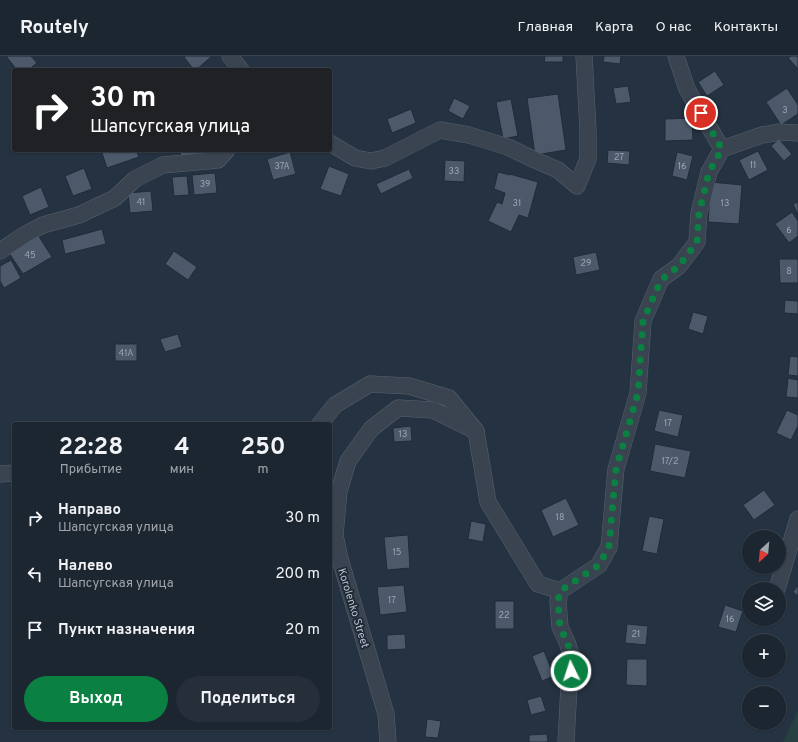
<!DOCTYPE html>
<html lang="ru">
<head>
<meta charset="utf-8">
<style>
  body { margin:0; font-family:Overpass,sans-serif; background:#252e39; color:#f1f3f6; height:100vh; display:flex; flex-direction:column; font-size:15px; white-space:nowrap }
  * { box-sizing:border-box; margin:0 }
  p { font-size:13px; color:#a0a5ab }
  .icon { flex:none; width:22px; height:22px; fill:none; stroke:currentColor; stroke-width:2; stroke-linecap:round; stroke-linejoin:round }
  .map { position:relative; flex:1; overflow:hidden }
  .panel { position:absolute; left:12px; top:366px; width:320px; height:308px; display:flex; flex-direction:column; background:#1c2631; border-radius:4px; box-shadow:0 1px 3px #0004,0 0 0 1px #3a434d }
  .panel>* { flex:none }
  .hud { position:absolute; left:12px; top:12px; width:320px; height:84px; border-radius:4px; box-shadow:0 1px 3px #0004,0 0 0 1px #3a434d; background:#202124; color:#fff; overflow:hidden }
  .needle { width:26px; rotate:206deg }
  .controls { position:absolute; left:742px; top:474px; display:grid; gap:8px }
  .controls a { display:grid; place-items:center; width:44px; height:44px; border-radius:50%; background:#1c2631; box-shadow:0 1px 3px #0004,0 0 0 1px #3a434d; font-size:20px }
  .pin { position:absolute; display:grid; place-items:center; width:34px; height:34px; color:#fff; margin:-17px; border:2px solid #fff; border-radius:50%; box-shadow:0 1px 4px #0007 }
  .me { position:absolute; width:44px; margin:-22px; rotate:356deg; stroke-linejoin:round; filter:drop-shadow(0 0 3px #0008) }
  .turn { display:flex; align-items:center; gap:14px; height:84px; padding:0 12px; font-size:18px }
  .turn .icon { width:52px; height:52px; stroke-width:2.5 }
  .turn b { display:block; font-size:28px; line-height:34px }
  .eta { display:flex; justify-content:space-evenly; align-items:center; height:68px; text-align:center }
  .eta b { font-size:24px; font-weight:700; line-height:28px }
  .cta { display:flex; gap:8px; margin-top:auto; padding:8px 12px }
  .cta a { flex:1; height:46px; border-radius:24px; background:#0b8043; color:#fff; font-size:16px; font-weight:700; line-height:46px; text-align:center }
  .cta a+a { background:#252e39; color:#f1f3f6 }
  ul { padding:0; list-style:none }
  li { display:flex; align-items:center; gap:12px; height:56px; padding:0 12px }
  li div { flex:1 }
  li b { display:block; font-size:15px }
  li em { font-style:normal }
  header { display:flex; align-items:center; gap:24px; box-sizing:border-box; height:56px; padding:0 20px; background:#1c2631; border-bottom:1px solid #3a434d }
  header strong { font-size:19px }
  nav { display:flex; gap:22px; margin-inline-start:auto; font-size:14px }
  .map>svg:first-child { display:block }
  .green { fill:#274042 }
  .building { fill:#4b596a; stroke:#202b38 }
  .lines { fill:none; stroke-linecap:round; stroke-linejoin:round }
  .street-casing { stroke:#57626e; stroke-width:17 }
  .street { stroke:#394450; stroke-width:16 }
  .route { stroke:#0b8043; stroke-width:7; stroke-dasharray:0 12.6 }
  .labels { text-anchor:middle; stroke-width:3.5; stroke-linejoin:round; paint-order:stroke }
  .number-label { font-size:9px; fill:#9ba6b3 }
  .street-label { font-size:11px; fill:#b6bfcb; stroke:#1e2936 }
</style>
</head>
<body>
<header>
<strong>Routely</strong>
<nav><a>Главная</a><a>Карта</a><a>О нас</a><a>Контакты</a></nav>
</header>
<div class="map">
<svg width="798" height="686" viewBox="0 0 798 686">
  <rect width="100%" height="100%" fill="#253241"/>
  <path class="green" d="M798,654V686H783Z"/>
  <g class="building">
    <path d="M6,0H31L37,7L28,14H17Z"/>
    <path d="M185,0H212L196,14H194L184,1Z"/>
    <path d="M545,0H563V6H544Z"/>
    <path d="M604,0H621L620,8L603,6Z"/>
    <path d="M791,0H798V13L788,2Z"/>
    <path d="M715,15L724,29L707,40L698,26Z"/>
    <path d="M628,30L631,46L616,48L613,32Z"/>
    <path d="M787,32L798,49V58L781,69L766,46Z"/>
    <path d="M558,38L566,94L535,99L527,42Z"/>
    <path d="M454,42L470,50L463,63L448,55Z"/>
    <path d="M511,43L518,80L503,83L496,46Z"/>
    <path d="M411,53L416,67L392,77L387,63Z"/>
    <path d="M692,62L693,84L665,85V63Z"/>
    <path d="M779,83L792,98L784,105L771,90Z"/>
    <path d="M101,94H136L139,101L107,112Z"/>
    <path d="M179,94H196L197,98L182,103Z"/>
    <path d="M608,94L630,95L629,109L607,107Z"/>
    <path d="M758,95L768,114L749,124L739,104Z"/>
    <path d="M290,96L296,118L273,124L267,103Z"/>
    <path d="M677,96L693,100L687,124L672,120Z"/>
    <path d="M445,104L465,105L464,126L444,125Z"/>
    <path d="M329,110L349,118L341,140L320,133Z"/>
    <path d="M84,112L92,133L73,140L65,120Z"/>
    <path d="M409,113L413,122L381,138L376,128Z"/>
    <path d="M498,116L510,119V118L538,126L528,162L519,159L511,176L488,165L497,146L502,148L505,137L494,133Z"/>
    <path d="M215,117L217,137L194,139L192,119Z"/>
    <path d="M187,120L189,139L174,140L172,121Z"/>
    <path d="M711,126L742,129L739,168L708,166Z"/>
    <path d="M41,131L49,151L30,159L22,140Z"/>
    <path d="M151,135L153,155L130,157L128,137Z"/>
    <path d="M798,146V159L793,148Z"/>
    <path d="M792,156L798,165V180L789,187L775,168Z"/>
    <path d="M102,173L106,188L65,198L62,184Z"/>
    <path d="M38,179L52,201L23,218L9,197Z"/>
    <path d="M174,195L197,211L188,224L165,208Z"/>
    <path d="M596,196L600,214L576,219L573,201Z"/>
    <path d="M779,203H798V227H780Z"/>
    <path d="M11,204L21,222L4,232L0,225V210Z"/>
    <path d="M785,244L798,245V258L784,257Z"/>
    <path d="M693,256L708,260L703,278L688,273Z"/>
    <path d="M178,278L182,291L165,296L160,283Z"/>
    <rect x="115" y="288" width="22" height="17"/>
    <path d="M790,300L798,301V320L788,319Z"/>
    <path d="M788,322L798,324V342L786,341Z"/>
    <path d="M659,354L683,359L678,381L654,375Z"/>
    <path d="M787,354L798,359V370L791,384L776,377Z"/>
    <path d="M411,370L412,385L394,386L393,372Z"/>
    <path d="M655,388L691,395L685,422L650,415Z"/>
    <path d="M764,434L775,449L754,464L743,449Z"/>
    <path d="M566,442L579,469L553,481L541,454Z"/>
    <path d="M10,454H14V474H12Z"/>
    <path d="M649,460L664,463L657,498L642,495Z"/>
    <path d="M471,465L486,468L483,486L468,483Z"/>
    <path d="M408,479L410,512L387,514L384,481Z"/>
    <path d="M404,529L407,556L380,559L377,531Z"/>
    <path d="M798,529V540L793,536Z"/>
    <rect x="495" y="545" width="19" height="28"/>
    <path d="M725,549L743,555L736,576L718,571Z"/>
    <path d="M627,568L648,570L646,589L625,587Z"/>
    <path d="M405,578L406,593L387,594V579Z"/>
    <path d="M544,595L554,620L542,625L532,600Z"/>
    <path d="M627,603H647V630L626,629Z"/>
    <path d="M541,640L546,655L531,659L527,644Z"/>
    <path d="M427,663L441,665L438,682L425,681Z"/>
    <path d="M547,678L548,686H529V679Z"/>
  </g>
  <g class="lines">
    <defs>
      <g id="street">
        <path d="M230,0L241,14"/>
        <path d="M330,87L355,102L371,105L385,102L440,74L469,79L508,91L535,104L558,114L577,130L588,103V74L584,0"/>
        <path d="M722,93L762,79L780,76L798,77"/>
        <path d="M0,195L24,179L43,169L79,159L115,142L135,123L163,109L218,104L227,94"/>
        <path d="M320,368L335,349L370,328L409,330L449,342L476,375L488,446L538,528L560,535"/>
        <path d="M0,418L14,417"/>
        <path d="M777,533L798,463"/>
        <path d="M388,686L386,658L340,503L335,479L339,435L348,405L371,373L398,352L433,354L476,375"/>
        <path d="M566,686L569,630L571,615L570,595L567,586L560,571L558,546L560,535L599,509L609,491L616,413L638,337L643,265L661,223L679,210L697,186L699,157L709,116L722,93L687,33L676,0"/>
      </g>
    </defs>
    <use href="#street" class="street-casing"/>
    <use href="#street" class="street"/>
  </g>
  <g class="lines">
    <path class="route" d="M571,615L570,595L567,586L560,571L558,546L560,535L599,509L609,490L616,413L638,337L643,265L661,224L679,210L697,186L699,157L709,116L722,93L701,57"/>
  </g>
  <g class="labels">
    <g class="number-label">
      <text x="785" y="57">3</text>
      <text x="619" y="104">27</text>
      <text x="753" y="112">11</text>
      <text x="282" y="113">37А</text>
      <text x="682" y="113">16</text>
      <text x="454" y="118">33</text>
      <text x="205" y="131">39</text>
      <text x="141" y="149">41</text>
      <text x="517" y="150">31</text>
      <text x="725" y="150">13</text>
      <text x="789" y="177">6</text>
      <text x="30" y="202">45</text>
      <text x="586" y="210">29</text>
      <text x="789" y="218">8</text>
      <text x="126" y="300">41А</text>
      <text x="668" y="370">17</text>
      <text x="403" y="381">13</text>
      <text x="670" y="408">17/2</text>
      <text x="560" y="464">18</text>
      <text x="397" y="499">15</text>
      <text x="392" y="547">17</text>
      <text x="504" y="562">22</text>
      <text x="730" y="566">16</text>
      <text x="636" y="581">21</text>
    </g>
    <g class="street-label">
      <text transform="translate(354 552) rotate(73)" y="4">Korolenko Street</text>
    </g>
  </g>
</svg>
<div class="controls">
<a><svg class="needle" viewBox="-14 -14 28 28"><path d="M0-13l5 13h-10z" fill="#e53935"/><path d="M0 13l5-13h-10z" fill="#a0a5ab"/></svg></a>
<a><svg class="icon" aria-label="layers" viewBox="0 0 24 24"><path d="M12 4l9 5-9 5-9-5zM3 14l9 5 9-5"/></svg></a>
<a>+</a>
<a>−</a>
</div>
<div class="pin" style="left:701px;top:57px;background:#d93025"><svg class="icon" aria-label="arrive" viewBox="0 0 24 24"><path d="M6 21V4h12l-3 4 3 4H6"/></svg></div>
<svg class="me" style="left:571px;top:615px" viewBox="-20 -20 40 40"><circle r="17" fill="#0b8043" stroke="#fff" stroke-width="3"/><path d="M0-11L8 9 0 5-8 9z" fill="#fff"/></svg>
<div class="hud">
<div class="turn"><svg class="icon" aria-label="right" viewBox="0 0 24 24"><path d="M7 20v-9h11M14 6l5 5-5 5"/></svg><div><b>30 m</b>Шапсугская улица</div></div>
</div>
<section class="panel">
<div class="eta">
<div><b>22:28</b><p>Прибытие</p></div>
<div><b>4</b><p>мин</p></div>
<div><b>250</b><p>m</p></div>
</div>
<ul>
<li><svg class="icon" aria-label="right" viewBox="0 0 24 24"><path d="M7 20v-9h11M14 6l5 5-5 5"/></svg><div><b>Направо</b><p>Шапсугская улица</p></div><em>30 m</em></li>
<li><svg class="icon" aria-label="left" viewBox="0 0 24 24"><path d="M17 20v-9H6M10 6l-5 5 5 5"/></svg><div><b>Налево</b><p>Шапсугская улица</p></div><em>200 m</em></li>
<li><svg class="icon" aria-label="arrive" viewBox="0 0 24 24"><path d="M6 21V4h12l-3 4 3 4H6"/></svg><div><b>Пункт назначения</b></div><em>20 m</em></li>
</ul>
<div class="cta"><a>Выход</a><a>Поделиться</a></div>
</section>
</div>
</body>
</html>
